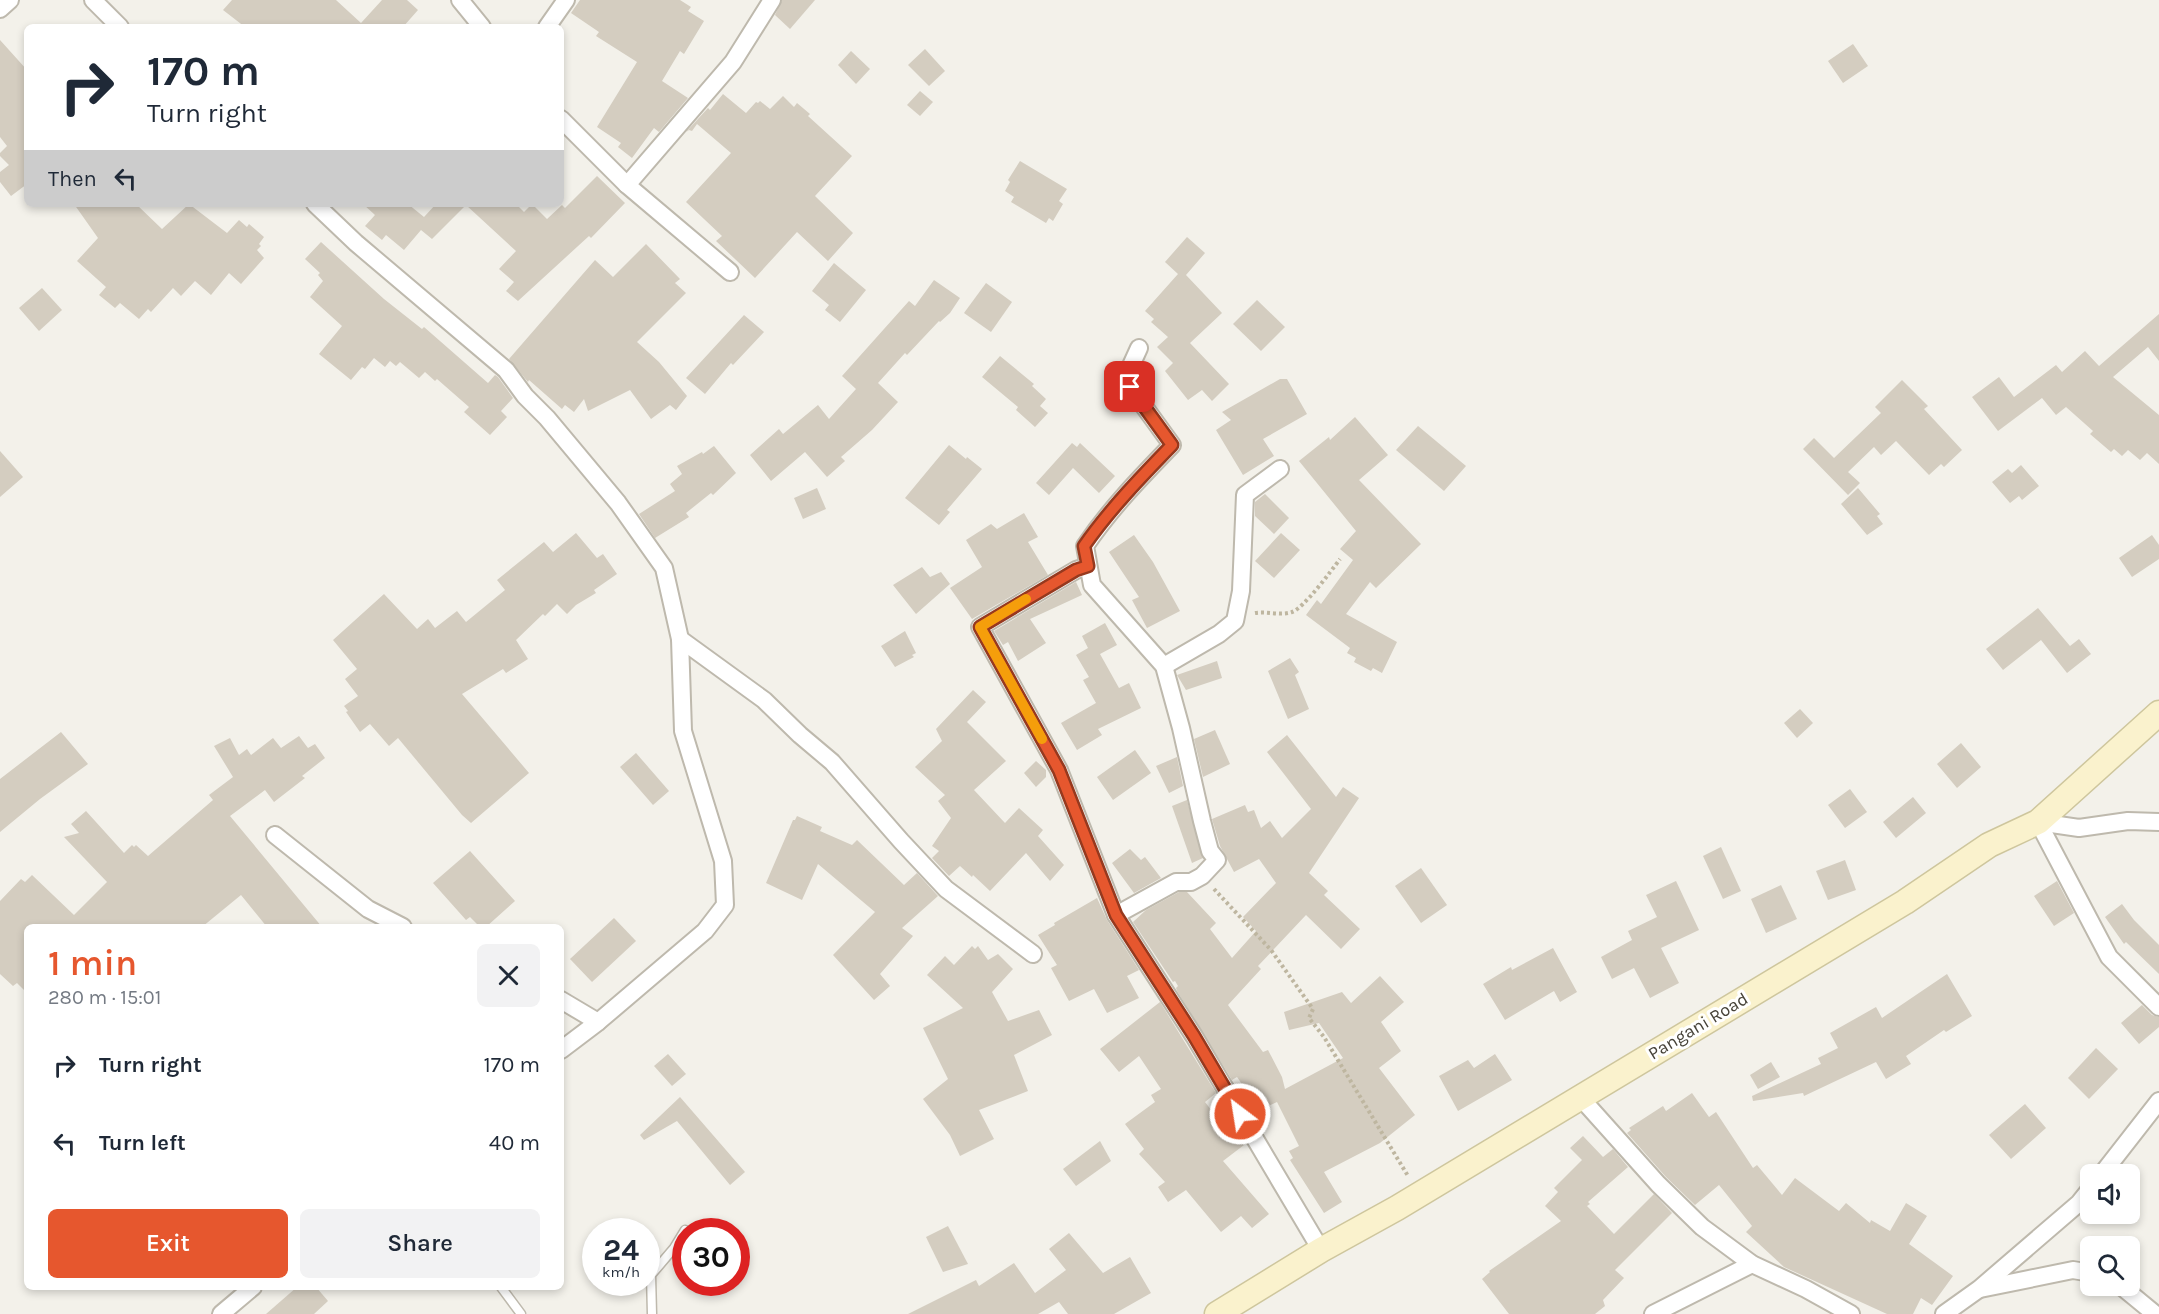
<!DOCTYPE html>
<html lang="en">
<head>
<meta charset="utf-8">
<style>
  body { margin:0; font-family:Karla,sans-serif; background:#f2f2f3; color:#1f2937; height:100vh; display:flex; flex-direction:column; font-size:22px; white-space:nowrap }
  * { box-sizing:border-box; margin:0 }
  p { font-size:20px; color:#747a83 }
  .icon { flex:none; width:33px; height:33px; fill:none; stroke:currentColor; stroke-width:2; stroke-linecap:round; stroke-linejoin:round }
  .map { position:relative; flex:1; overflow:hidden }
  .drawer { position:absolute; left:24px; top:924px; width:540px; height:366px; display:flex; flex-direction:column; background:#fff; border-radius:9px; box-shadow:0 3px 9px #0003 }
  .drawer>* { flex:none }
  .hud { position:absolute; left:24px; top:24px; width:540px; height:183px; border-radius:9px; box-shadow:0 3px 9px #0003; background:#fff; color:#1f2937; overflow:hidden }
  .tools { position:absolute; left:2080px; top:1164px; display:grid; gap:12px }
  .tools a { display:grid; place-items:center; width:60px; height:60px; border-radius:9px; background:#fff; box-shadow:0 3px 9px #0003; font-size:30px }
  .speed { position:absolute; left:582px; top:1218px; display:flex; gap:12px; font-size:30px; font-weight:700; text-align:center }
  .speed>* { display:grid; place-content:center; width:78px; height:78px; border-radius:50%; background:#fff; box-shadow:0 3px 9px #0003; line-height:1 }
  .speed small { font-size:15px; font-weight:400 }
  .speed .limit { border:9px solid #d22; background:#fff; color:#111 }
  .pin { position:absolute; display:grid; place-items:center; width:51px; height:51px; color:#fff; margin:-26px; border-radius:12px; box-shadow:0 3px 9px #0006 }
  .me { position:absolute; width:66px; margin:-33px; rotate:329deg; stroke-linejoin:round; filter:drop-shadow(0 0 4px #0008) }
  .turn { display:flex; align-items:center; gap:21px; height:126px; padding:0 24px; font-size:27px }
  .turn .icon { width:78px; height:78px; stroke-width:2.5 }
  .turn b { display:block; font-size:42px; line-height:51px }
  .then { display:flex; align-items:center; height:57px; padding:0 24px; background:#0003; gap:12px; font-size:22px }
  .round { display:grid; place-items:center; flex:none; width:63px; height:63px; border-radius:9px; background:#f2f2f3 }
  .head { display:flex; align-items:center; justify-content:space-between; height:102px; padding:0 24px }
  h1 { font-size:36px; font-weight:600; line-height:45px; color:#e6572e }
  .cta { display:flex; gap:12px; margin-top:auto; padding:12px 24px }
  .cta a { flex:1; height:69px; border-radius:9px; background:#e6572e; color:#fff; font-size:24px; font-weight:600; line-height:69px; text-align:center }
  .cta a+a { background:#f2f2f3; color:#1f2937 }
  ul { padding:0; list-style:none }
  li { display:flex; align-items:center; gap:18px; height:78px; padding:0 24px }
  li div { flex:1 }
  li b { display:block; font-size:22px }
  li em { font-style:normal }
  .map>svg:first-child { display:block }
  .building { fill:#d4cdc0 }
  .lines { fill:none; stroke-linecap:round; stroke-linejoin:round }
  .lane-casing { stroke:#beb9ad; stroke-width:11 }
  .street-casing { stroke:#beb9ad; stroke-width:20 }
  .secondary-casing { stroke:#cec69d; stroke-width:27 }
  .path { stroke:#beb6a0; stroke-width:4; stroke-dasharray:3 3; stroke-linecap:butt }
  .lane { stroke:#fff; stroke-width:8 }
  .street { stroke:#fff; stroke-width:16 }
  .secondary { stroke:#faf2cd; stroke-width:24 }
  .route-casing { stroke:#96391e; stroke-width:15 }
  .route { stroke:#e6572e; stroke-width:10 }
  .slow { stroke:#f59e0b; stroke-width:10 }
  .labels { text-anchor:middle; stroke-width:6; stroke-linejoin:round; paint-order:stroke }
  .street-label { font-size:18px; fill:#464238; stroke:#fff }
</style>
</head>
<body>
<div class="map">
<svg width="2159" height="1314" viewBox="0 0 2159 1314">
  <rect width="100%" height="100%" fill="#f3f1ea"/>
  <g class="building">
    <path d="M232,0H336L361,23L382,0H407L418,10L403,27H245L223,10Z"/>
    <path d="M580,0H680L691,7L688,11L704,21L684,54L680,51L662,81L688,98L659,132L654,128L632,158L618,147L621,143L597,127L637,62L596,36L599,32L571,13Z"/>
    <path d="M782,0H815L790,29L775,15Z"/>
    <path d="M0,40L27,70V184L11,196L0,182V172L9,165L0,156V153L7,146L0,137Z"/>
    <path d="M1853,44L1868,66L1843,83L1828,61Z"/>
    <path d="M925,49L945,71L929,86L908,65Z"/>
    <path d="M851,51L870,69L856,84L838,65Z"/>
    <path d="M920,91L933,102L920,116L907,105Z"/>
    <path d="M723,94L746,113L756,102L758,103L760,101L770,109L783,96L794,107L797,103L810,114L808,116L852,156L815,196L853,233L828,261L797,232L755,278L716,241L722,236L686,202L731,153L697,124L692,131L689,130L686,132L708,108L710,110Z"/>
    <path d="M1020,161L1067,189L1059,201L1063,204L1053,221L1049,218L1046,223L1011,202L1014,197L1005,191L1010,182L1008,180Z"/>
    <path d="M597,176L625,203L591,238L589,236L518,301L506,291L514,282L499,269L516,251L466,205L432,239L421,230L404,250L386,235L382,240L365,226L375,215L363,204H408L424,217L436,204H516L524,212L532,204L547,219L562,205L565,208Z"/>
    <path d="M74,204H136L162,229L189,204L227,233L239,220L247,227L249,224L264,237L259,244L261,246L257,250L264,258L241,284L229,273L211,295L195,281L181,296L173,288L151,312L148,309L139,319L120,303L115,308L99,295L106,287L77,261L98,238Z"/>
    <path d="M1187,237L1205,253L1186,275L1222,313L1190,343L1229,384L1212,401L1202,390L1188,400L1165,371L1173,363L1157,347L1168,337L1151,322L1154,319L1145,311L1178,274L1165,262Z"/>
    <path d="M321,242L384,299L422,329L424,327L488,383L495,375L498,377L513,398L501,411L507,417L490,435L464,412L469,407L437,379L435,381L425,372L419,378L400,362L396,366L390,361L385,367L374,358L365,369L362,367L351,380L319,354L342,326L310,297L323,281L318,275L320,273L305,259Z"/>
    <path d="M646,244L680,279L675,283L686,293L637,342L659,362L687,396L676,410L670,405L651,419L630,390L588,411L584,399L574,412L565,405L562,409L529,380L528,382L509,359L595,260L613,277Z"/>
    <path d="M834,263L866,290L840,322L825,310L829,305L812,291Z"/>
    <path d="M934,280L960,298L950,313L940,322L939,321L907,355L905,353L878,383L898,402L872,430L841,457L845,461L827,477L805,452L771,481L750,455L779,429L783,434L818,405L829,419L856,389L842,376L909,301L915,306Z"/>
    <path d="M986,283L1012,302L991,332L964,313Z"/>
    <path d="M42,288L62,310L39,331L19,308Z"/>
    <path d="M1257,300L1285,327L1261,351L1233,324Z"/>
    <path d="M2159,314V361L2148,347L2113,377L2159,415V464L2147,453L2140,460L2128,450L2122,456L2114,449L2111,452L2090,434L2093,431L2066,407L2056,415L2042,398L1998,431L1972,397L1999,377L2014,397L2056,365L2062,372L2085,351L2099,366Z"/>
    <path d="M744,315L764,332L733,365L731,363L705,394L686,378Z"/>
    <path d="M1000,356L1034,384L1032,386L1046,399L1040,406L1048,413L1035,427L1016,410L1018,407L982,377Z"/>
    <path d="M1280,379H1287L1307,414L1263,439L1274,456L1243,475L1216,430L1231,420L1222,412Z"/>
    <path d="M1902,380L1928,406L1924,409L1962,450L1944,467L1941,464L1929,475L1896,441L1881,455L1874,447L1848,472L1860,483L1848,495L1803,449L1814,438L1834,458L1881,413L1875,407Z"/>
    <path d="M1355,417L1388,455L1359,480L1421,544L1376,588L1370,582L1346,614L1397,642L1382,673L1373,668L1371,671L1354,662L1356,658L1347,653L1350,648L1306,615L1317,600L1321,604L1353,560L1340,549L1356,531L1299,461L1329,437L1330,440Z"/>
    <path d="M1418,426L1466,466L1444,491L1396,450Z"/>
    <path d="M1072,443L1077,447L1080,443L1115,476L1099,493L1073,468L1049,495L1036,483Z"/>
    <path d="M949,445L966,459L967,457L982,469L947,510L950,512L939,525L905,498Z"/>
    <path d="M714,446L736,473L713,495L711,493L686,513L689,517L655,538L639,514L675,491L670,484L682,474L677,466L702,452L703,454Z"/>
    <path d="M0,451L23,477L0,497Z"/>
    <path d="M2021,465L2039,486L2022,500L2019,496L2010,503L1992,482L2008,469L2012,473Z"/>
    <path d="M817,488L826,509L803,519L794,498Z"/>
    <path d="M1858,488L1880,514L1877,516L1883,524L1867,535L1841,504Z"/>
    <path d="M1265,494L1289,518L1274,534L1255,516V502Z"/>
    <path d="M1024,513L1038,537L1028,542L1048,575L972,619L950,588L982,567L966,540L991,524L997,529Z"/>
    <path d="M576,533L597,558L603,554L617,574L594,590L596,593L576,605L567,614L557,604L545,616L543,614L516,640L528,659L506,673L503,669L462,694L529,773L471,823L462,815L398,738L389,746L370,724L360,732L346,712L348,711L344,706L358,696L345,679L357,669L333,640L384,594L417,629L428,619L435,628L457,611L466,622L505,590L497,580L544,542L553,552Z"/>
    <path d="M1281,533L1300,550L1274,578L1255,561Z"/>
    <path d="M1134,535L1153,562L1180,611L1147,628L1132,600L1139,597L1109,552Z"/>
    <path d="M2152,535L2159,545V559L2132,577L2119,558Z"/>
    <path d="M922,567L930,577L941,572L950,584L916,614L893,585Z"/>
    <path d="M1076,582L1082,595L1030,619L1046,643L1018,661L1008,642L1003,645L994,631Z"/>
    <path d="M2038,608L2070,646L2079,639L2091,654L2067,673L2041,640L2003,670L1986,649Z"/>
    <path d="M1105,623L1117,645L1100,654L1119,688L1129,683L1141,708L1098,729L1102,735L1077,750L1061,723L1096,703L1083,680L1089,677L1076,655L1088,648L1082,636Z"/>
    <path d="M905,631L916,653L912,655L914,657L895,667L881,646Z"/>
    <path d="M1290,658L1299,672L1295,675L1309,709L1288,719L1268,671Z"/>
    <path d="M1217,661L1222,678L1186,690L1177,675Z"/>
    <path d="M973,690L986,702L967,722L1006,761L974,790L1005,823L1019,808L1043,830L1038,836L1064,865L1050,881L1026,853L990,891L973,875L972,877L960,866L949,876L932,858L939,851L932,846L951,818L938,801L945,795L915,767L942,741L936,729Z"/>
    <path d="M1800,709L1813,723L1797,738L1784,723Z"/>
    <path d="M1215,730L1230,764L1203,777L1194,739Z"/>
    <path d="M61,732L88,764L40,799L0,832V779Z"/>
    <path d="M1287,735L1336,797L1343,787L1359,798L1309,873L1328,891L1324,895L1360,929L1341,949L1306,915L1258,966L1261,969L1228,1005L1263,1052L1268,1050L1282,1077L1285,1089L1343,1058L1319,1023L1289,1030L1284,1012L1342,992L1351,1003L1380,976L1404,1002L1381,1022L1401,1051L1379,1068L1415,1115L1380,1143L1324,1172L1342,1202L1324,1213L1290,1160L1293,1158L1289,1151L1299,1146L1277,1102L1260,1110L1237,1077L1232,1080L1177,991L1176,988L1178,986L1175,981L1173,982L1133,922L1146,910L1179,892H1187L1216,923L1210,929L1232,958L1256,931L1243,917L1276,883L1259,859L1234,872L1220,846L1212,819L1245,805L1248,812L1254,810L1261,828L1270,821L1282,838L1311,809L1267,752Z"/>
    <path d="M299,736L308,748L315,744L325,758L302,776L305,778L274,802L265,790L230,816L322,927H267L241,895L202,927H27V993L17,983L13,986L0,974V901L21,879L25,882L32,875L74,915L107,882L64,837L79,833L71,824L86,811L124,853L132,845L134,847L136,845L148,856L213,800L209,795L233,777L214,746L230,738L239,755L247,749L251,755L273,738L281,748Z"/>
    <path d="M1961,743L1981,767L1957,788L1937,764Z"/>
    <path d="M1135,750L1151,773L1113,800L1097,777Z"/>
    <path d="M636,753L669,791L653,805L620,767Z"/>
    <path d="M1177,757L1183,786L1169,793L1156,766Z"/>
    <path d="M1036,761L1046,770V777L1036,787L1024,773Z"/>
    <path d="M1850,789L1867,812L1845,828L1828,805Z"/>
    <path d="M1913,797L1926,813L1896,838L1883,822Z"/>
    <path d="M1187,800L1203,858L1192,863L1172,806Z"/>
    <path d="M797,816L822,827L820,831L852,845L857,840L904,885L917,873L938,896L902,928L913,936L880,974L890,986L874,1000L833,955L875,912L818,864L802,900L766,883L793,820H795Z"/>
    <path d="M1721,847L1741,891L1723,899L1703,856Z"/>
    <path d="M1130,849L1141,860L1145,857L1161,878L1134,893L1112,863Z"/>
    <path d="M470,851L515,901L486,927H480L470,917L466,920L433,883Z"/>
    <path d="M1845,860L1856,890L1828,900L1816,871Z"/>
    <path d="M1421,868L1447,905L1421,923L1395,886Z"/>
    <path d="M1676,881L1699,930L1661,948L1679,983L1650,998L1634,968L1612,979L1601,957L1632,940L1628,931L1657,917L1646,895Z"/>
    <path d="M2057,881L2074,913L2054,926L2034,896Z"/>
    <path d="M1781,885L1797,919L1766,933L1751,899Z"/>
    <path d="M1097,898L1107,920L1139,970L1127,976L1139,998L1107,1013L1094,989L1069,1001L1051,968L1057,965L1038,935L1055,925L1054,923Z"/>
    <path d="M2122,904L2134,920L2159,945V974L2126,942L2124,944L2105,917Z"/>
    <path d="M614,918L636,941L592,982L570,959Z"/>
    <path d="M972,946L975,949L978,946L988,960L998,954L1013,969L992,992L1008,1021L1039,1010L1052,1035L1014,1055L1028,1091L979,1110L994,1139L960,1156L950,1135L923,1099L948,1079L923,1028L963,1008L927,975L945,956L954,965Z"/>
    <path d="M1553,948L1577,992L1560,1002L1554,991L1505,1020L1483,984L1511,967L1512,970Z"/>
    <path d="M1947,974L1972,1016L1946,1032L1944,1030L1906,1056L1911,1064L1886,1079L1876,1062L1804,1096L1803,1093L1753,1101L1752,1096L1821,1064L1818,1058L1838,1048L1830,1033L1876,1007L1882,1018Z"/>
    <path d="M1160,1002L1216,1093L1205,1102L1225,1128L1229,1125L1244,1145L1223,1161L1269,1214L1252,1228L1241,1216L1221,1232L1186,1190L1168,1202L1158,1187L1165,1182L1139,1154L1144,1149L1125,1124L1155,1102L1151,1095L1161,1089L1139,1056L1119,1072L1100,1049Z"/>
    <path d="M2142,1005L2152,1015L2159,1017V1027L2139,1044L2121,1023Z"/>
    <path d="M2096,1048L2118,1069L2089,1099L2068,1078Z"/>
    <path d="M668,1054L686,1074L672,1086L654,1066Z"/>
    <path d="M1495,1054L1512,1080L1458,1111L1439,1076L1468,1060L1474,1068Z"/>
    <path d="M1771,1062L1780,1077L1758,1089L1750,1075Z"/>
    <path d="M1692,1093L1709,1117L1716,1112L1753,1168L1757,1165L1782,1195L1795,1178L1839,1211L1846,1203L1870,1223L1871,1220L1890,1231L1906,1203L1927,1216L1909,1244L1953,1276L1932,1305L1921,1298L1913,1314H1887L1784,1267L1746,1232L1752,1226L1719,1185L1695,1205L1666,1177L1627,1133L1631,1130L1629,1128L1663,1106L1666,1111Z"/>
    <path d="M680,1097L745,1172L730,1185L677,1121L644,1140L640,1135Z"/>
    <path d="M2025,1104L2046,1128L2011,1159L1989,1135Z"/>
    <path d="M1583,1136L1603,1157L1613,1149L1628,1167L1588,1202L1590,1204L1587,1206L1614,1234L1654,1194L1672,1213L1615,1270L1624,1278L1603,1300L1605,1306L1595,1314H1509L1482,1279L1490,1272L1489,1271L1561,1221L1545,1206L1558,1192L1554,1188L1582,1160L1570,1148Z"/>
    <path d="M1100,1141L1111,1161L1076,1186L1063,1169Z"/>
    <path d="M948,1226L968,1264L943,1272L926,1237Z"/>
    <path d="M1069,1233L1103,1273L1130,1257L1151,1293L1114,1314H1068L1059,1302L1038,1314H908L976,1280L979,1286L1014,1263L1035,1293L1066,1270L1049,1249Z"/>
    <path d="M297,1287H316L328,1301L314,1314H266Z"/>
  </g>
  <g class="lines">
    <defs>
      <g id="lane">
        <path d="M501,1287L521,1314"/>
        <path d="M652,1314L651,1275L674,1248L685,1230"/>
      </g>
      <g id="street">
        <path d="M93,0L120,27"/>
        <path d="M460,0L482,27"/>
        <path d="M0,9L10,0"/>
        <path d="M547,27L566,0"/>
        <path d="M561,119L627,185L730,272"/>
        <path d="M627,185L733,62L772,0"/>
        <path d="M315,204L356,243L506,370L525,396L547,418L618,503L664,568L680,639L683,731L723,861L725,905L705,931L598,1022L561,1050"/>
        <path d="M1088,566L1076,570L980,627L1059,770L1116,915L1194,1036L1321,1250"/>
        <path d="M680,639L764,700L800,735L832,762L901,841L946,889L1033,954"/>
        <path d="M1164,666L1219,634L1235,621L1241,591L1245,495L1280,469"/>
        <path d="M2038,822L2109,957L2159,1007"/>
        <path d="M2038,822L2079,828L2128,821L2159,822"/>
        <path d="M275,835L368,909L403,927"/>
        <path d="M1116,915L1176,882H1191L1202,876L1217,860L1210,851L1202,821L1181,728L1164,666L1092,585L1085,546C1110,509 1141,477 1172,445L1130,387L1129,370L1139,348"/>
        <path d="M561,1000L598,1022"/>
        <path d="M1580,1097L1658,1184L1702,1227L1752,1264L1806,1289L1851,1314"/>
        <path d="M2102,1174L2159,1101"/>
        <path d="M2121,1286L2155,1314"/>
        <path d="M1980,1289L2073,1270L2091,1273"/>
        <path d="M221,1314L253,1287"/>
        <path d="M1653,1314L1752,1264"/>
        <path d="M1944,1314L1979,1289L2079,1203L2091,1188"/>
      </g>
      <path id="secondary" d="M1217,1314L1321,1250L1397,1208L1905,902L1989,845L2038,822L2159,713"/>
    </defs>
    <use href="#lane" class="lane-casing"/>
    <use href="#street" class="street-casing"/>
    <use href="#secondary" class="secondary-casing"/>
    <g class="path">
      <path d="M1255,613C1267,611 1280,616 1292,612C1304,608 1331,571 1340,559"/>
      <path d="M1214,889L1271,950L1313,1009L1309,1018L1324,1037L1408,1176"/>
    </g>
    <use href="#lane" class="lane"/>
    <use href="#street" class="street"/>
    <use href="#secondary" class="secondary"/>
  </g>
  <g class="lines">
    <defs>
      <path id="route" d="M1130,387L1172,445C1141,477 1110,509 1084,546L1088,566L1076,570L980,627L1059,770L1116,915L1194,1036L1240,1114"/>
    </defs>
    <use href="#route" class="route-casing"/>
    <use href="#route" class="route"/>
    <path class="slow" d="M1026,599L980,627L1042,739"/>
  </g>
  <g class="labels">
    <g class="street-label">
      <text transform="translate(1698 1026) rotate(-31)" y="6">Pangani Road</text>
    </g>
  </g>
</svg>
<div class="tools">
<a><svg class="icon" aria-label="sound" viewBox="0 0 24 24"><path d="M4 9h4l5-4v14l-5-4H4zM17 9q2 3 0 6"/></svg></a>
<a><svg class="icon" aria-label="search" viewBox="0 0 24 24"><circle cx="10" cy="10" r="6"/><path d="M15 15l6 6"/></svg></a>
</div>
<div class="speed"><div>24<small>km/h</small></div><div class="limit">30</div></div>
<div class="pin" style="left:1130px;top:387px;background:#d93025"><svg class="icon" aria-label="arrive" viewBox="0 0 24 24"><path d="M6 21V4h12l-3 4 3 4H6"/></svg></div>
<svg class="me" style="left:1240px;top:1114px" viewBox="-20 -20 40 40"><circle r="17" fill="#e6572e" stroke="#fff" stroke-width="3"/><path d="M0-11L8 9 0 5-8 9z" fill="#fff"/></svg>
<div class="hud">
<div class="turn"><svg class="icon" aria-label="right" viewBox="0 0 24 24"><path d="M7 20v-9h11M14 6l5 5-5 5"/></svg><div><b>170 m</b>Turn right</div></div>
<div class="then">Then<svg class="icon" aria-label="left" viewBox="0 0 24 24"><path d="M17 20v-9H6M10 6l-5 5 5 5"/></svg></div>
</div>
<section class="drawer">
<div class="head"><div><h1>1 min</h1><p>280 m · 15:01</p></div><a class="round"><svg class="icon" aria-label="close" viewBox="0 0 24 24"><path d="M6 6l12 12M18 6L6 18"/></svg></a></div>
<ul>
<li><svg class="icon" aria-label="right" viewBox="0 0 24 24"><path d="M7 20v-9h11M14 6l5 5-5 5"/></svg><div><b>Turn right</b></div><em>170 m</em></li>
<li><svg class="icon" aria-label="left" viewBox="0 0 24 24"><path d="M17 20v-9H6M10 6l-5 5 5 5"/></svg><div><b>Turn left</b></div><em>40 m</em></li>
</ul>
<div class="cta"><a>Exit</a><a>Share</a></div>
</section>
</div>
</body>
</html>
